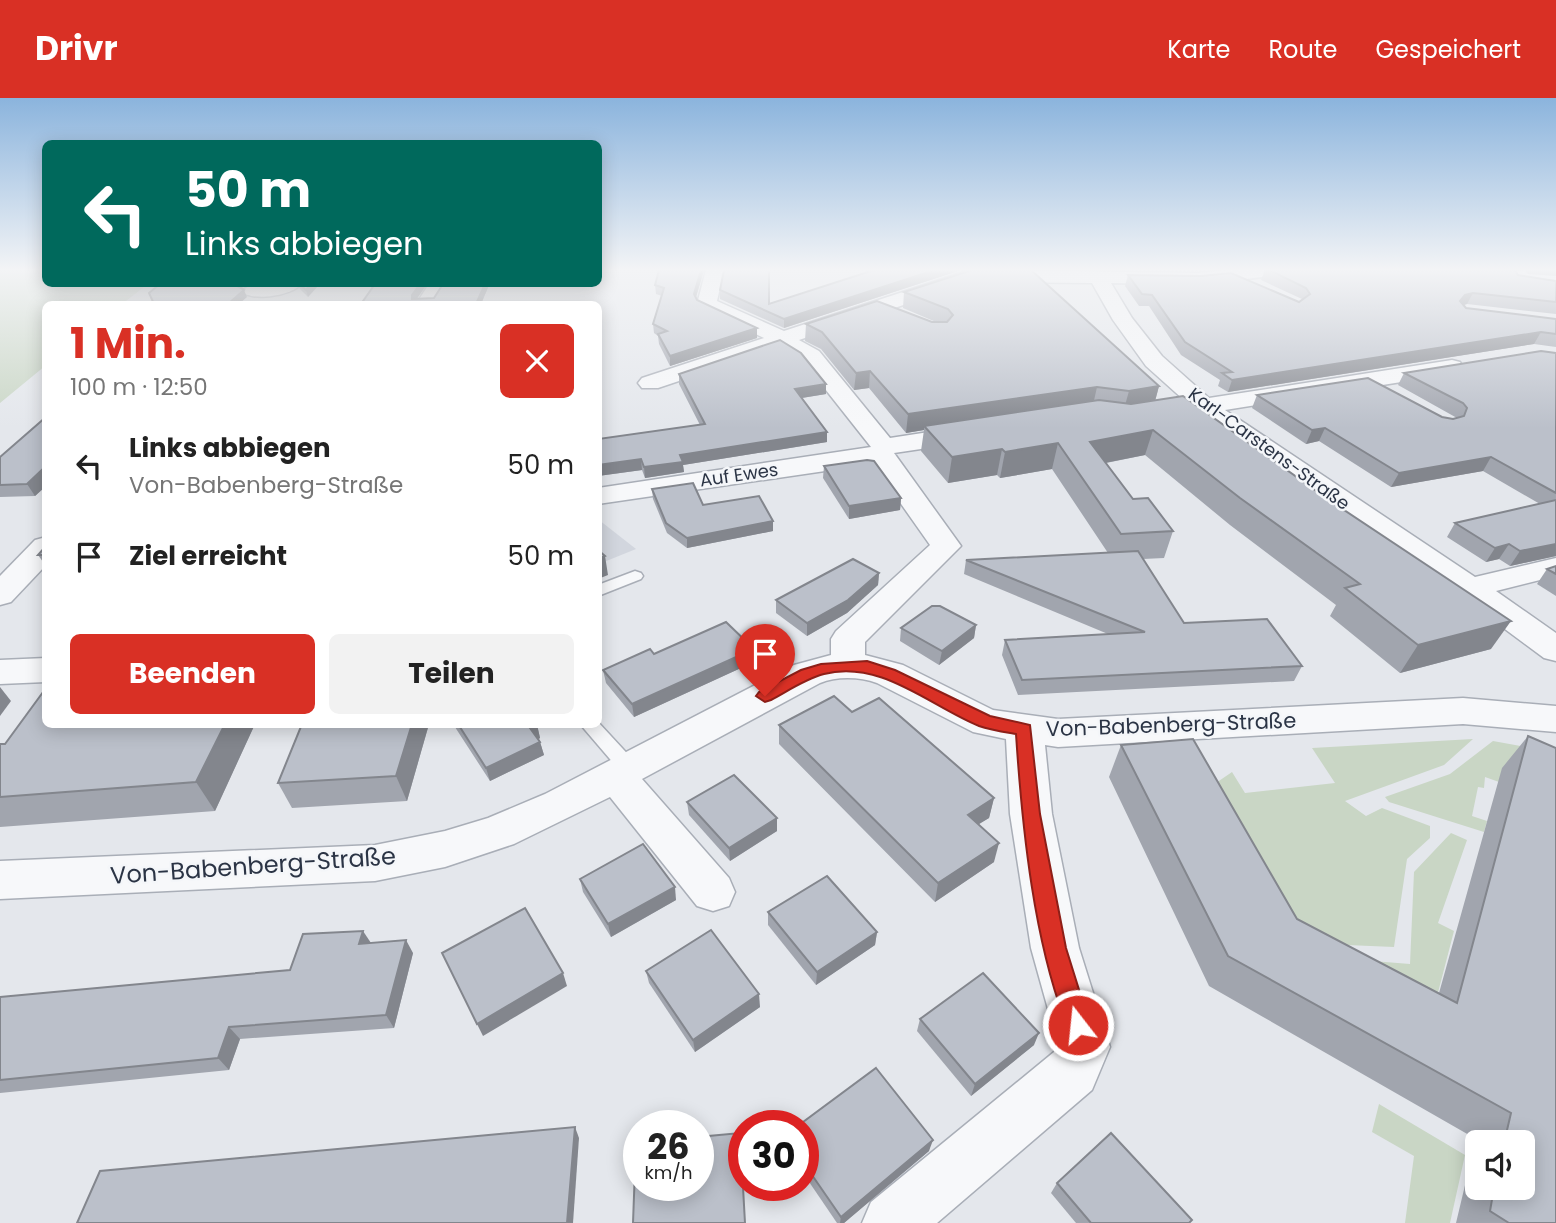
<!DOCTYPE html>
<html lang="de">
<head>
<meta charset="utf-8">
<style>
  body { margin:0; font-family:Poppins,sans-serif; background:#f2f2f2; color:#222; height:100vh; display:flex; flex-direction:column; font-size:26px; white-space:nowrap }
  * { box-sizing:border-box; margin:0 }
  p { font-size:23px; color:#767676 }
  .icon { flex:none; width:38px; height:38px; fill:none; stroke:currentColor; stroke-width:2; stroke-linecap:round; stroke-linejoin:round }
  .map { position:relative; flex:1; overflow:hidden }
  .sheet { position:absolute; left:42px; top:203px; width:560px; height:427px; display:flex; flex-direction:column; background:#fff; border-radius:10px; box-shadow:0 4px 18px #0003 }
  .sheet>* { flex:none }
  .hud { position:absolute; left:42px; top:42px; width:560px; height:147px; border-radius:10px; box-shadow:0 4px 18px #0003; background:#00695c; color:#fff; overflow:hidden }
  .tools { position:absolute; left:1465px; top:1032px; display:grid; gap:14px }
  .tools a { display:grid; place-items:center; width:70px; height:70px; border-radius:10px; background:#fff; box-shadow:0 4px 18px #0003; font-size:35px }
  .speed { position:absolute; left:623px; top:1012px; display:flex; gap:14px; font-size:35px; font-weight:700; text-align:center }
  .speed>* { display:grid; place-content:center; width:91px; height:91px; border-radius:50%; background:#fff; box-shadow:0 4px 18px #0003; line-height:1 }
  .speed small { font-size:18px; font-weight:400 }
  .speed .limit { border:10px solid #d22; background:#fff; color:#111 }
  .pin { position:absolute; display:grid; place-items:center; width:60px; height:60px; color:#fff; margin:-72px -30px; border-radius:50% 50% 50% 0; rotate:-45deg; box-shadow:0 0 7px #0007 }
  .pin .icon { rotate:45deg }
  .me { position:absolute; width:77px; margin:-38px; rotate:344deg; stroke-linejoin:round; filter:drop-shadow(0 0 5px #0008) }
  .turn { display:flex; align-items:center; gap:24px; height:147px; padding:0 28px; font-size:32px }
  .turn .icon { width:91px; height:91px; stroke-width:2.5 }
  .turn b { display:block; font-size:49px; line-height:60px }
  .round { display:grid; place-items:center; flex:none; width:74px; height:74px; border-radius:10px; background:#f2f2f2 }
  .summary { display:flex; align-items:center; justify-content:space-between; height:119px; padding:0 28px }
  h1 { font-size:42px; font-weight:700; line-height:52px; color:#d93025 }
  .primary-button { display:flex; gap:14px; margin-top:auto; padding:14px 28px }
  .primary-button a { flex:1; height:80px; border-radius:10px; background:#d93025; color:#fff; font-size:28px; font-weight:700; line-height:80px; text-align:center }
  .primary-button a+a { background:#f2f2f2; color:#222 }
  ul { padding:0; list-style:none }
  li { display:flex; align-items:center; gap:21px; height:91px; padding:0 28px }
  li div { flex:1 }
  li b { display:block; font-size:26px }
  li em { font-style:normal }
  header { display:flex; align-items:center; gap:42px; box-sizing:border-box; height:98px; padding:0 35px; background:#d93025; color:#fff }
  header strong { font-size:33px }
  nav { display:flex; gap:38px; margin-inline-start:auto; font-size:24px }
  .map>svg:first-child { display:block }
  .built { fill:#d2d6de }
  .green { fill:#c9d6c5 }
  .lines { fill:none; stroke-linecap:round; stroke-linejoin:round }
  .lane-casing { stroke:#a9aeb7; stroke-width:3 }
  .street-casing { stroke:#a9aeb7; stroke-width:3 }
  .lane { fill:#f7f8fa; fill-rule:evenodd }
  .street { fill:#f7f8fa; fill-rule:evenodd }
  .wall { fill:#a1a5ae; fill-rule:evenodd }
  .shaded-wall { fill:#83868d }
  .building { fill:#bbc0ca; stroke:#83868d; stroke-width:2 }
  .route { fill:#d93025; stroke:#8d1f18; stroke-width:2 }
  .labels { text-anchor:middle; stroke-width:5; stroke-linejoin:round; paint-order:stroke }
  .far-street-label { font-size:18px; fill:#2b3445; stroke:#f4f6f9 }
  .street-label { font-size:21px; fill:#2b3445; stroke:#f4f6f9 }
  .near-street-label { font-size:24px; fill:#2b3445; stroke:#f4f6f9 }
</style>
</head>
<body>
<header>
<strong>Drivr</strong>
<nav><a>Karte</a><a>Route</a><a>Gespeichert</a></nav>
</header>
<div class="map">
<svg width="1556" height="1125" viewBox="0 0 1556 1125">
  <rect width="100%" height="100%" fill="#e4e7ec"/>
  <path class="built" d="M599,422L636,451L599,466Z"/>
  <g class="green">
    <path d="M0,172H45L46,186H148L122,206H46L45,268L0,305Z"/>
    <path d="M1473,641L1444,667L1345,703L1366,718L1382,710L1430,728V740L1407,761L1394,849L1300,845L1194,700L1232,674L1245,695L1335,685L1312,650Z"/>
    <path d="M1493,643L1526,649L1499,684L1485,679L1484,690L1478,689L1472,718L1487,723L1484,734L1389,704L1385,699L1450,676Z"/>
    <path d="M1451,735L1467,742L1438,825L1454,833L1428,933L1286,856L1410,866L1414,774Z"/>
    <path d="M1379,1006L1465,1057L1450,1125H1405L1414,1058L1372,1034Z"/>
  </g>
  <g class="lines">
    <defs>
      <g id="lane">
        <path d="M635,473L641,475L643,478L641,481L598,498V487Z"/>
        <path d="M598,624L635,664L638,669L635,674L628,676L621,674L580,626H598Z"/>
      </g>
      <g id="street">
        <path d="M706,172H724L717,203L784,233L970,172L1198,175L1228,172H1288L1279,177L1198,187L1111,185L1132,220L1162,258L1209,300L1452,262L1460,264L1463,269L1460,274L1452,276L1225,312L1475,479L1556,460V478L1496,493L1556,535V563L1544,560L1459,497L1199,316L1151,323L1142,321L1139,316L1142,311L1185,303L1146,268L1113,222L1092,185L972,184L799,242L819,253L890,340L968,328L977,331L981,336L977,341L968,344L894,355L961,448L865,544V557L903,567L993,612L1058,621L1463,600L1556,608V634L1463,626L1058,649L1045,647L1052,716L1079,850L1110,949L1092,992L937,1125H862L871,1104L1054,954L1058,947L1031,850L1010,716L1006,641L973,634L877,585C860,579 837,578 820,585L642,681L729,780L735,794L729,808L713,813L697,808L610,699L514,746L445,769L375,783L0,801V763L375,747L445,733L488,720L545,696L794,567L831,557V541L836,533L930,447L873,366L598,406V390L871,349L803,263L780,249L658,290H642L638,285L642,280L764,240L700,210L697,206Z"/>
        <path d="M1556,172V183L1514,178L1505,173Z"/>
        <path d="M273,186H301C292,198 251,204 241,193L251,187Z"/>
        <path d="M429,186H447L434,206H416Z"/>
        <path d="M46,439V467L11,504L0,507V478L35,442Z"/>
        <path d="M46,560V584L0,586V562Z"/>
      </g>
    </defs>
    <use href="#lane" class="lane-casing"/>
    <use href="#street" class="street-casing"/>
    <use href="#lane" class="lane"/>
    <use href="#street" class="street"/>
  </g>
  <g class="wall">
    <path d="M659,172H704L696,200L697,202L757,230V240L670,268L659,246L658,238L654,235L653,226L662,198L656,196L655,187Z"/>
    <path d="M874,172H961L784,230L720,201V192L769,206Z"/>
    <path d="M1265,172H1515L1518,177L1556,183V216L1467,206L1464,207L1466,210L1556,221V249L1534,246L1228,294L1218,288L1220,282L1181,257L1149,208H1139L1125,188L1128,177L1299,204L1302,201L1261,182Z"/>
    <path d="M1525,172H1556V178L1528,176Z"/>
    <path d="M298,186H427L417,200H434L443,186H489V187L481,206H361L373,188L317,189L308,199L300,191Z"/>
    <path d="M904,194L1159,288L1155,303L1491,551L1400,575L1330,518L1336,507L1230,427L1145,357L1106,365L1133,401L1173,433L1164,460L1143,461L1184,525L1302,568L1294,583L1018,597L1002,557L1005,542L1108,536L964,476L966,462L1108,455L1052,371L1000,380L997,377L948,385L921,353L924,332L906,335L869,290L854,292L821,251L805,243L806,226L936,224L903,210Z"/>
    <path d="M1556,255V458L1510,468L1499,461L1486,464L1447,439L1455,425L1540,406L1483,373L1391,389L1319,343L1306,346L1252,310L1257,297L1442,319L1453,321L1457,320L1398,287L1404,275Z"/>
    <path d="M679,276L826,296L802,300L827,334V344L683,367L684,374L645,380L642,372L598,378L700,327L679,286Z"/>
    <path d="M46,319V388L35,398L0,399V359Z"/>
    <path d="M824,368L901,400L900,412L849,421L823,380Z"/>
    <path d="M652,391L703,407L773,433L687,450L667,435L653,401Z"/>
    <path d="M46,448V468L38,457Z"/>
    <path d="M1556,468V498L1537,486L1547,471Z"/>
    <path d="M879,475L878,487L847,515L807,538L776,515V502Z"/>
    <path d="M976,527L974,540L939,567L900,543L901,530Z"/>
    <path d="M654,556L754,564L634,619L606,585L603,572Z"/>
    <path d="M852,614L994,700L989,720L978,726L994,764L935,804L779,646V627Z"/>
    <path d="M46,626H255L215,713L0,729V646H5Z"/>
    <path d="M429,626L407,703L292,710L278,685Z"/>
    <path d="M453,626H537L540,640L539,641L540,644L544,657L490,683Z"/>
    <path d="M1528,638L1556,1125H1456L1476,1041L1209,888L1109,679L1121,647L1297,821L1439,895L1502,670ZM1477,1045H1522V1090H1477Z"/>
    <path d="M687,704L777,733L730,763L689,717Z"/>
    <path d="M580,781L676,802L611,839L583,794Z"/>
    <path d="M768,814L877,834L875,847L816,887L768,827Z"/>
    <path d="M370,845L413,855L394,930L240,941L229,972L0,995V899L290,872Z"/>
    <path d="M646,873L760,909L695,954L649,885Z"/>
    <path d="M920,921L1034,947L971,998L917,933Z"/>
    <path d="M803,1027L929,1053L844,1125H837L803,1075Z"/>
    <path d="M1057,1085L1190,1125H1076L1051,1095Z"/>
  </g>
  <g class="shaded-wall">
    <path d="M701,172H704L694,205V196Z"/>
    <path d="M935,172H961L784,230V221Z"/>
    <path d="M237,186H249L240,191L237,188Z"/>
    <path d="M311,186H316L317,189L308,199L306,192Z"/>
    <path d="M420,186H427L414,205L412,197Z"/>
    <path d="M485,186H489V187L481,206H476Z"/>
    <path d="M244,192L247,199L239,206H228Z"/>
    <path d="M1473,195L1467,206L1459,208L1460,203L1465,197Z"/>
    <path d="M757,230V240L670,268V258Z"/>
    <path d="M1541,234L1534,246L1228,294L1232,282Z"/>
    <path d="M870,273L869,290L854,292L856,275Z"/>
    <path d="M826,286V296L795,301V291Z"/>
    <path d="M1159,288L1154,307L1124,311L1129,293Z"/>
    <path d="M1097,289L1093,307L924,328V332L906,335L908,316Z"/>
    <path d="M1325,330L1319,343L1306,346L1312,332Z"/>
    <path d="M1153,332L1145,357L1084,369L1090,344Z"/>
    <path d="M827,334V344L683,367L684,374L645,380L644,369L680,357Z"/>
    <path d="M1058,345L1052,371L1000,380L1005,354Z"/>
    <path d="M1002,351L997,377L948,385L952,359Z"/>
    <path d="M1491,359L1483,373L1391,389L1399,375Z"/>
    <path d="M641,361L642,372L598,378V367Z"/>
    <path d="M46,368V388L35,398L27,386Z"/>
    <path d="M901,400L900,412L849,421V408Z"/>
    <path d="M773,423V433L687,450V440Z"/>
    <path d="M1509,446L1499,461L1486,464L1495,450Z"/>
    <path d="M1556,446V458L1510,468L1520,453Z"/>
    <path d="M605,458L608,477L598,481V461Z"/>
    <path d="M879,475L878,487L847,515L807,538V525Z"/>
    <path d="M1511,523L1491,551L1400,575L1418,547Z"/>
    <path d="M976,527L974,540L939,567L942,553Z"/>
    <path d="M754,551V564L634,619L632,606Z"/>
    <path d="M0,589L11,603L0,618Z"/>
    <path d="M225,626H255L215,713L196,684Z"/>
    <path d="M412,626H429L407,703L396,678Z"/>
    <path d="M537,627L540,640L534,643L530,630Z"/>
    <path d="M540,644L544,657L490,683L486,670Z"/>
    <path d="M994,700L989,720L963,736L968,717Z"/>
    <path d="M777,720V733L730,763L729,750Z"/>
    <path d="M999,745L994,764L935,804L938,785Z"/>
    <path d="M675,789L676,802L611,839L608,826Z"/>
    <path d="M363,833L371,845L359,846Z"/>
    <path d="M877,834L875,847L816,887L817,874Z"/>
    <path d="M406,842L413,855L394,930L386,917Z"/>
    <path d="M563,875L567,888L483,938L477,926Z"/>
    <path d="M759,896L760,909L695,954L693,942Z"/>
    <path d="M229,929L240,941L229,972L218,960Z"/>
    <path d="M1039,935L1034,947L971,998L975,986Z"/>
    <path d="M575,1029L579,1040L573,1125H567Z"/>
    <path d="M933,1042L929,1053L844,1125H840L841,1119Z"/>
  </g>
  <g class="building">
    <path d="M659,172H701L694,196L697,202L757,230L670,258L658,236L667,233L653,226L664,190L655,187Z"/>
    <path d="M724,172H769V206L874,172H935L784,221L720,192Z"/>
    <path d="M972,172H1031L1159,288L1129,293L1097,289L908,316L870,273L856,275L822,234L806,226L877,203L932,224H947L953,217L948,211L904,194Z"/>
    <path d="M1269,172H1515L1518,177L1556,183V204L1473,195L1465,197L1460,203L1466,210L1556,221V236L1541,234L1232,282L1222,275L1232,274L1185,244L1152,197L1142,196L1128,177L1201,178L1231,175L1299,204L1310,196L1306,190Z"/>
    <path d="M160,186H237V188L244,192L228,206H154L149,195Z"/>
    <path d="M299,186H311L306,192Z"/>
    <path d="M375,186H420L412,197V201L434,200L443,186H485L476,206H361Z"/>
    <path d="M780,242L801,255L826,286L795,291L827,334L680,357L683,364L644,369L641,361L598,367V341L705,326L679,276Z"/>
    <path d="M1541,253L1556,255V395L1491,359L1399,375L1325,330L1312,332L1257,297L1368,280L1442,319L1453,321L1464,318L1467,310L1463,305L1404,275Z"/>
    <path d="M1183,298L1329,402L1511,523L1418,547L1345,490L1360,486L1240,400L1153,332L1090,344L1133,401L1148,400L1173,433L1121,436L1058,345L1005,354L1002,351L952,359L924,328L1099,302L1131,306Z"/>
    <path d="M46,319V368L27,386L0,387V359Z"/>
    <path d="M867,362L874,363L901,400L849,408L824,368Z"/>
    <path d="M693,385L703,407L759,398L773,423L687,440L666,425L652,391Z"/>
    <path d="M1556,402V446L1520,453L1509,446L1495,450L1455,425Z"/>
    <path d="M46,448V457H38Z"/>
    <path d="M598,452L605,458L598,461Z"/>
    <path d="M1138,453L1184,525L1267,521L1302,568L1022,582L1005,542L1145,534L966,462Z"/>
    <path d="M853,461L879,475L848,502L807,525L776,502Z"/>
    <path d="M1556,468V476L1547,471Z"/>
    <path d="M932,508H940L976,527L942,553L901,530Z"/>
    <path d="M726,524L754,551L632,606L603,572L650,551L654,556Z"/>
    <path d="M46,590V626H225L196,684L0,699V646H5Z"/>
    <path d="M834,598L852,614L879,600L994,700L968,717L999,745L938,785L779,627Z"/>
    <path d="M302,626H412L396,678L278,685Z"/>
    <path d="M458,626H537L530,630L540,644L486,670Z"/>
    <path d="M1528,638L1556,650V1125H1509L1490,1113L1494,1090H1522V1045H1504L1511,1015L1228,858L1121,647L1193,641L1297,821L1457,905Z"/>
    <path d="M734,677L777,720L729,750L687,704Z"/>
    <path d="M643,746L675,789L608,826L580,781Z"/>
    <path d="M827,778L877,834L817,874L768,814Z"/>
    <path d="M525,810L563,875L477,926L442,855Z"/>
    <path d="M711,832L759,896L693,942L646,873Z"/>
    <path d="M363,833L359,846L406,842L386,917L229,929L218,960L0,982V899L290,872L303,836Z"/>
    <path d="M983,875L1039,935L975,986L920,921Z"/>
    <path d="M876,970L933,1042L841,1119L803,1064V1027H799Z"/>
    <path d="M575,1029L567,1125H77L100,1073Z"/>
    <path d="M740,1035L745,1125H633L636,1044H639V1087H698V1039Z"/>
    <path d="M1111,1035L1192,1122L1189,1125H1091L1057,1085Z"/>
  </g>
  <linearGradient id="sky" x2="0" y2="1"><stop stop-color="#8bb4dd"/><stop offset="0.52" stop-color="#f3f4f6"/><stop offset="1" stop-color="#f3f4f6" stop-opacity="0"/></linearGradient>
  <rect width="1556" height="330" fill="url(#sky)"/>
  <path class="route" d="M867,563L895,572L990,618L1030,627L1040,716L1066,850L1090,927L1086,935L1078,938L1070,935C1034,850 1022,728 1016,636C1004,634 990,632 979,628C930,608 880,561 824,576C805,581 788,593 771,602L765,604L756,598L759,594L801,572L821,566Z"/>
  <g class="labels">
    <g class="far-street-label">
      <text transform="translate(1269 351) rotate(36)" y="6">Karl-Carstens-Straße</text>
      <text transform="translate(739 377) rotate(-8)" y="6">Auf Ewes</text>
    </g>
    <g class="street-label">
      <text transform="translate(1171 627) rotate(-2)" y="7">Von-Babenberg-Straße</text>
    </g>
    <g class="near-street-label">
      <text transform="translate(253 768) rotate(-4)" y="8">Von-Babenberg-Straße</text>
    </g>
  </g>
</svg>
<div class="tools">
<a><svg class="icon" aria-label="sound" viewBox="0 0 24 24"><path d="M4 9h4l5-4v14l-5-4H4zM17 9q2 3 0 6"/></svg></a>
</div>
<div class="speed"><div>26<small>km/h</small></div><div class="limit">30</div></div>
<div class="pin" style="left:765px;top:598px;background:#d93025"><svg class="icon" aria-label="arrive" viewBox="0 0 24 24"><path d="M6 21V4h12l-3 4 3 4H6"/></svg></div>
<svg class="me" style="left:1078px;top:927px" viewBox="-20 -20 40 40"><circle r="17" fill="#d93025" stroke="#fff" stroke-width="3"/><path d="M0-11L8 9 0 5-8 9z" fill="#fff"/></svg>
<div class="hud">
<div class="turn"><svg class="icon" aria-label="left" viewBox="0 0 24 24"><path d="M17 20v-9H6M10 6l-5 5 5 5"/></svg><div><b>50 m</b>Links abbiegen</div></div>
</div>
<section class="sheet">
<div class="summary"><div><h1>1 Min.</h1><p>100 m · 12:50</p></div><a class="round" style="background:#d93025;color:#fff"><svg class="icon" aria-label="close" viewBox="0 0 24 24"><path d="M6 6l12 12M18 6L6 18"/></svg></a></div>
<ul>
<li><svg class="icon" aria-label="left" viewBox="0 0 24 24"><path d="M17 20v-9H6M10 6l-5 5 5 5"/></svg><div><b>Links abbiegen</b><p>Von-Babenberg-Straße</p></div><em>50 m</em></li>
<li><svg class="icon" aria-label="arrive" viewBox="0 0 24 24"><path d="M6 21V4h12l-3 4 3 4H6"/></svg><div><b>Ziel erreicht</b></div><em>50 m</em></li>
</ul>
<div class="primary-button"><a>Beenden</a><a>Teilen</a></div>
</section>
</div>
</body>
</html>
